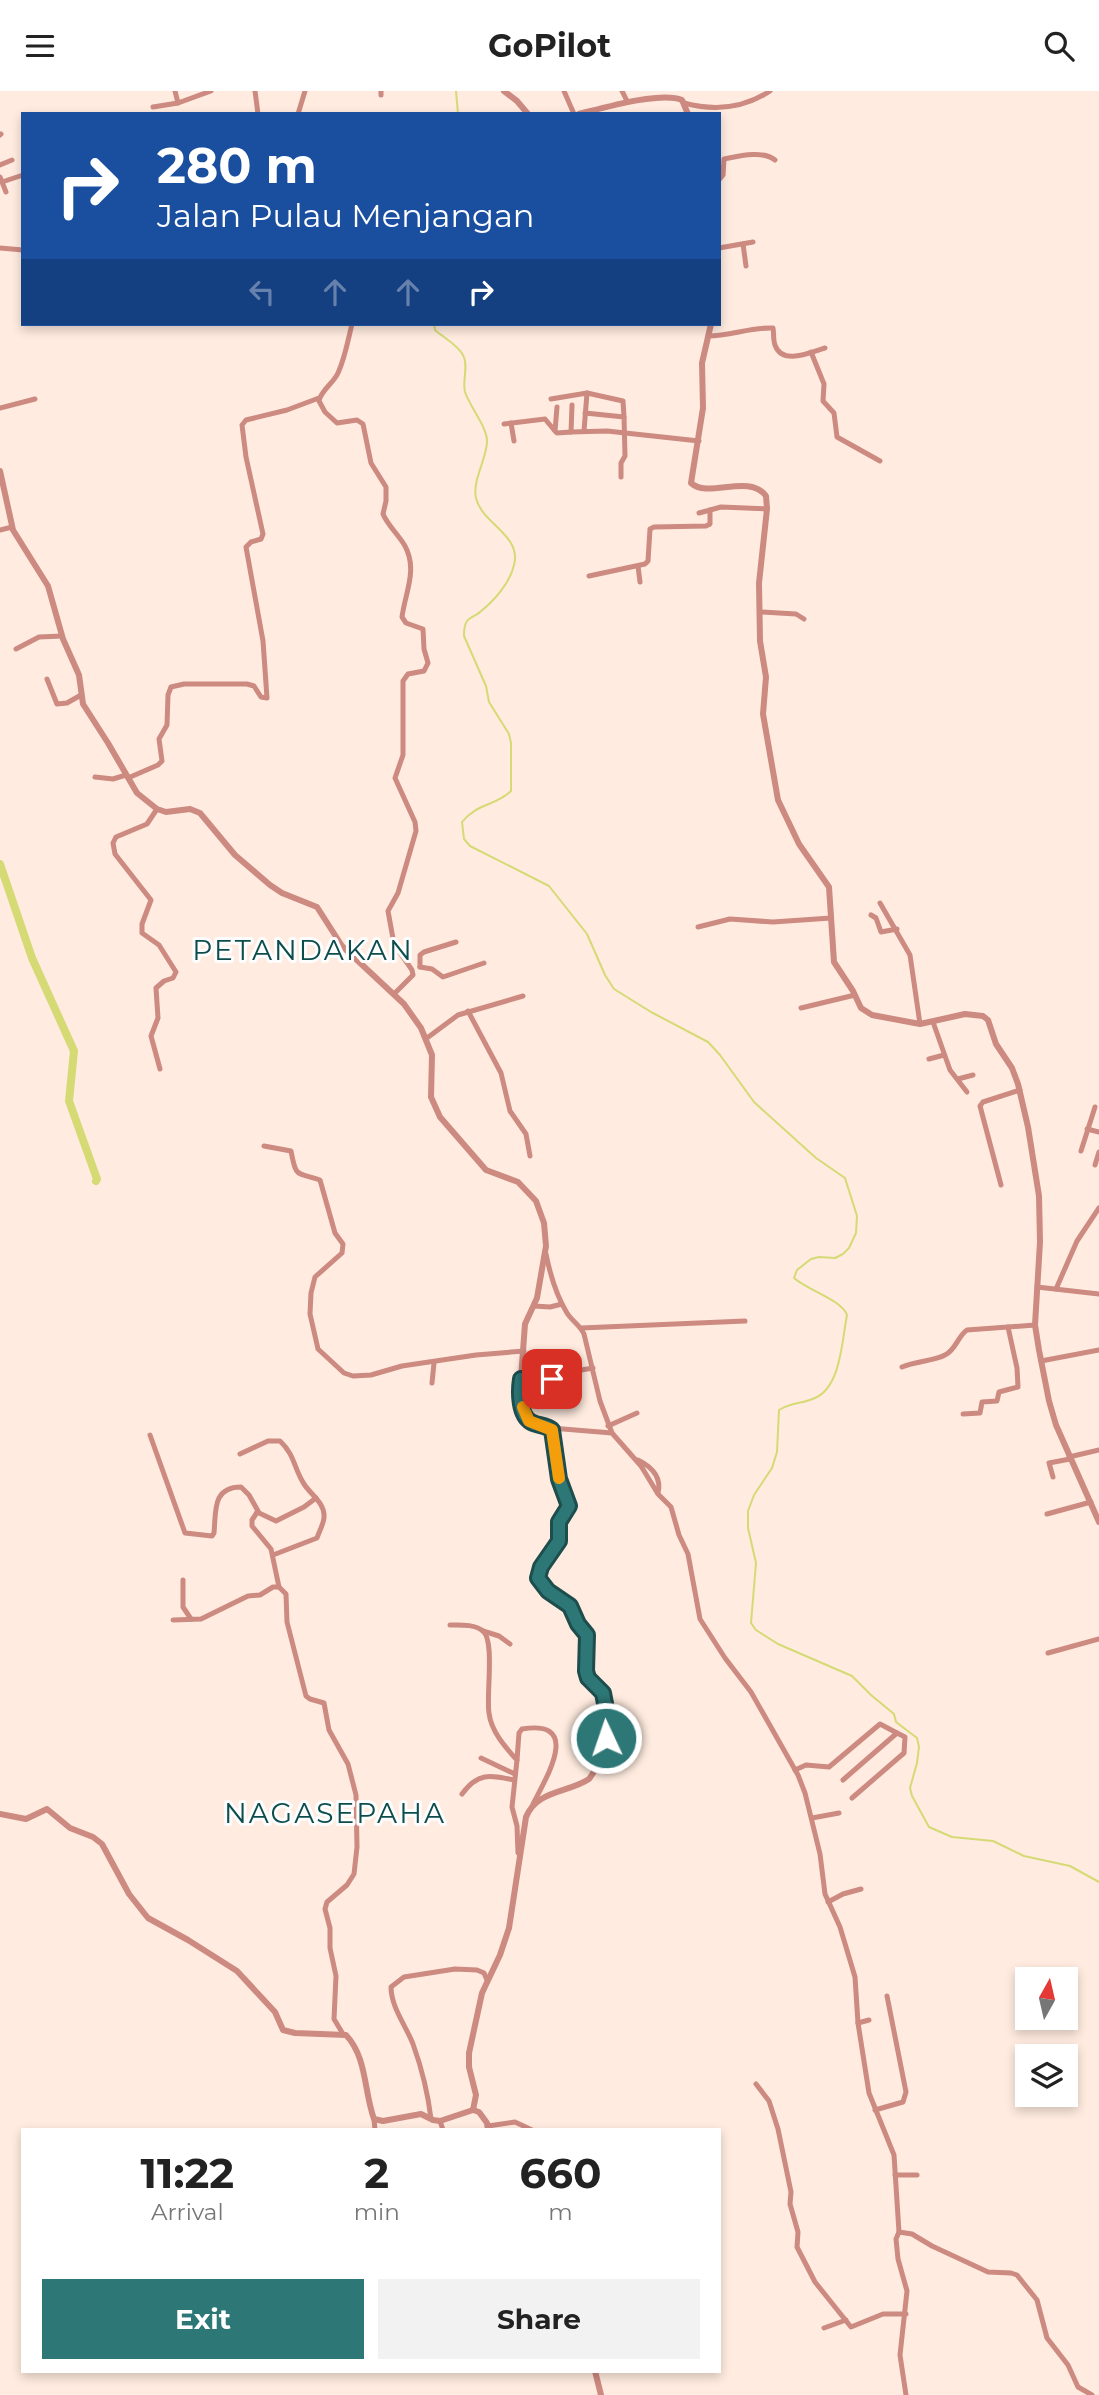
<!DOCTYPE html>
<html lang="en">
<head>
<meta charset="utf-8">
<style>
  body { margin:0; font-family:Montserrat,sans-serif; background:#f2f2f2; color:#222; height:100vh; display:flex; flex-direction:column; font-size:26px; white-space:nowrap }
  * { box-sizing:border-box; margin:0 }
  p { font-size:23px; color:#767676 }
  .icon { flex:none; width:38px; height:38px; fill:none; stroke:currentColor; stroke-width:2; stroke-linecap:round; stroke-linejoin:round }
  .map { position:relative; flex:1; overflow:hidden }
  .panel { position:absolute; left:21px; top:2037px; width:700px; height:245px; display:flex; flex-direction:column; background:#fff; border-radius:0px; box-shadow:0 4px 10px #0003 }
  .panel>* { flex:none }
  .top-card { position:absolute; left:21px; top:21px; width:700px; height:214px; border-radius:0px; box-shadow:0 4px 10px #0003; background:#1a4fa0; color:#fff; overflow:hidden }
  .needle { width:46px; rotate:8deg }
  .tools { position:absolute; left:1015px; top:1876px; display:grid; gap:14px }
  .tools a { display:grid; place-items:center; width:63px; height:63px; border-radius:0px; background:#fff; box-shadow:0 4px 10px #0003; font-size:35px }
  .pin { position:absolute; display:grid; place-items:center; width:60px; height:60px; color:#fff; margin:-30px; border-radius:14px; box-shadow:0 4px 10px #0006 }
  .me { position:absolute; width:77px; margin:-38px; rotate:357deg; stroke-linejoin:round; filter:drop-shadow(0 0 5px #0008) }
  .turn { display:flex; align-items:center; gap:24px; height:147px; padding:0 21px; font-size:32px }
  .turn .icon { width:91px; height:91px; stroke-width:2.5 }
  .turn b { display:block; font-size:49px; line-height:60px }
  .lanes { display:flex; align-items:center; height:66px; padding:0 21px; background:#0003; justify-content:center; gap:35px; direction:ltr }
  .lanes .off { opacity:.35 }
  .eta { display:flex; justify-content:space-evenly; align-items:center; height:119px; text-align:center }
  .eta b { font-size:42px; font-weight:700; line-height:49px }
  .action { display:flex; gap:14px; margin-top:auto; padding:14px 21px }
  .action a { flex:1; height:80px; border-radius:0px; background:#2d7776; color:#fff; font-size:28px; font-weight:700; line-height:80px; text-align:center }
  .action a+a { background:#f2f2f2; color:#222 }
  header { display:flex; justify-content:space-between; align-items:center; height:91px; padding:0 21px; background:#fff; font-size:32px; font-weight:700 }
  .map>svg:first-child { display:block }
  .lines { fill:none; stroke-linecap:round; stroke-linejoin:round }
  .stream { stroke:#d5da75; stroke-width:2 }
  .river { stroke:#d5da75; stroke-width:8 }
  .minor { stroke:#cc8a81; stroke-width:5 }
  .tertiary { stroke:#cc8a81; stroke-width:6 }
  .route-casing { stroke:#1d4d4d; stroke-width:18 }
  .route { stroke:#2d7776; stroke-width:12 }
  .slow { stroke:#f59e0b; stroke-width:12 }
  .labels { text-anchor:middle; stroke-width:6; stroke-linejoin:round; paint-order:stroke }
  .quarter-label { font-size:28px; letter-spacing:2px; fill:#0c4c4c; stroke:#fdfdfd }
</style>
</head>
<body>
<header><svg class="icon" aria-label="menu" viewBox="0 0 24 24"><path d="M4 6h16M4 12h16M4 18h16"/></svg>GoPilot<svg class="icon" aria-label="search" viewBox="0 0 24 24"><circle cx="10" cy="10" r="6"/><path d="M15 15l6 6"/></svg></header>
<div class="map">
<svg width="1099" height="2304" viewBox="0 0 1099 2304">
  <rect width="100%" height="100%" fill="#ffebdf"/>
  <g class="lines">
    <g class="stream">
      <path d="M456,0L458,23"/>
      <path d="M434,233L435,239C444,247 457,253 463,264C469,275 462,289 465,301C470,316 487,336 487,350C487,368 472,389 476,407C482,433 522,444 514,474C510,492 494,510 480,521C477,524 470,526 467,530C464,534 464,540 464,545L486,595L489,611L509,643L511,652V700C496,715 477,712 462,731L464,748L470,755L549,795L587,843L605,884L614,898L651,921L708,951L720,964L754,1011L816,1067L845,1087L857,1125L856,1142L849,1157L843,1163L835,1167L819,1166L811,1168L797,1179L794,1187C809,1200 842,1209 847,1224C842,1249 841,1296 815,1307C802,1313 792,1311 779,1319L777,1361L772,1377L754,1404L748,1420V1437L756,1472L751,1532L756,1539L778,1553L852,1585L871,1604L894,1623L896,1631L917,1647L919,1656L917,1672L910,1697L912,1705L929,1736L952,1746L993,1750L1024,1765L1070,1775L1099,1791"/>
    </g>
    <path class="river" d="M0,773L32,867L74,960L69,1010L97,1088L96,1090"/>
    <g class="minor">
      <path d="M175,0L178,12L211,0"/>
      <path d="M255,0L258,23"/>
      <path d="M381,0V4"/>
      <path d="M564,0L574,23"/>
      <path d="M622,0L627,10"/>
      <path d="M684,12C714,20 743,18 770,0"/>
      <path d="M153,16L178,12"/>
      <path d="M298,23L305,0"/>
      <path d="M0,44L1,43"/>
      <path d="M0,74L12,69"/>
      <path d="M0,86L6,101"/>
      <path d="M719,89L723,84L724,68C739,65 763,59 775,69"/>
      <path d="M2,91L23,84"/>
      <path d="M743,153L746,175"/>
      <path d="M0,157L23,159"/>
      <path d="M719,157L753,151"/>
      <path d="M352,233C348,249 345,267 338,282C333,293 321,299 319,310L325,321L337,332L357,329L363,333L371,372L386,396V410L383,423C388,435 399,444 405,455C418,479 405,502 402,526L406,532L423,538L424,558L428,572L424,580L408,583L403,590V664L395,687L415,731L416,740L398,802L388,820L394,853L412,879L413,884L394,903"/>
      <path d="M708,245C730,245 751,236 773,237C774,242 773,249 775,254C782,275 811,261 825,257"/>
      <path d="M811,261L824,293L823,310L834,322L837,346L880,370"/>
      <path d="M587,302L623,310L624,326"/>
      <path d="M551,308L587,302L584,340"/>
      <path d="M572,314L571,341L607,340L699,350"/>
      <path d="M557,316L555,340L557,342L571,341"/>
      <path d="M0,317L35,308"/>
      <path d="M585,322L624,326L625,365L621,372V386"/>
      <path d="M511,332L514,350"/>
      <path d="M504,333L545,328L555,340"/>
      <path d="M699,422L721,416L767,418"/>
      <path d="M0,439L12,436"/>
      <path d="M638,475L640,491"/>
      <path d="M589,485L645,473L648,470L650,438L654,436L706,435L710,433V419"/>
      <path d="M761,521L796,523L804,528"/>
      <path d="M16,558L39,546L62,545"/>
      <path d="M47,588L57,613L67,612L81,604"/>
      <path d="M95,686L113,688L126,684"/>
      <path d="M128,687L158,674L162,670L159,648L167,634L168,604L171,596L184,593H247L254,595L261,606L267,607L263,550L246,456L251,451L261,448L263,443L246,366L242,334L246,329L287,319L319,307"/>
      <path d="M157,718L147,733L116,746L113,752L115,763L151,809L142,833V842L159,854L176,881L173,887L164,890L156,897L158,927L151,945L160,978"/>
      <path d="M880,812L910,864L920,933"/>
      <path d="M871,824L876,827L881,841L897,838"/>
      <path d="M698,836L730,828L773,831L831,827"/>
      <path d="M420,876L432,878L443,886L484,872"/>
      <path d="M420,876V864L424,861L456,851"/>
      <path d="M801,917L855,904"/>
      <path d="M468,920L501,982L510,1020L526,1043L530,1065"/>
      <path d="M933,931L950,979L967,1001"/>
      <path d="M427,947L458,924L523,905"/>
      <path d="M929,968L944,964"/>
      <path d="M958,988L973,984"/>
      <path d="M1087,1038L1099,1041"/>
      <path d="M264,1055L291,1060C296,1087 296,1081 320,1089L335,1142L343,1153L342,1162L315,1186L311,1202L310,1223L318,1258L344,1282L353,1285L371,1284L402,1275L476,1264L524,1260"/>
      <path d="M1081,1060L1095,1016"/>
      <path d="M1095,1074L1099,1061"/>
      <path d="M1001,1094L980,1015L983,1011L1020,999"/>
      <path d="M546,1163C550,1183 556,1204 567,1222C572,1230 580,1234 584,1243L600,1310L612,1342L641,1375L658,1403L671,1416L679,1444L688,1463L700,1528L725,1567L751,1601L798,1684L805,1702L820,1763L825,1803L840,1836L855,1886L858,1932L869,2002L894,2064L899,2141L912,2143L932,2155L988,2181L1011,2182L1017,2184L1037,2209L1047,2247L1068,2274L1078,2296L1092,2304"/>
      <path d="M1037,1196L1099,1203"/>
      <path d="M1056,1198L1077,1150L1099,1117"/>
      <path d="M534,1215L550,1216L562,1213"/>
      <path d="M581,1237L745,1230"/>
      <path d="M1041,1270L1099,1259"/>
      <path d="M902,1276C916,1270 934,1270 945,1264C956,1259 957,1246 967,1239L1035,1234"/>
      <path d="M521,1288L557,1287L570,1281L593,1277"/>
      <path d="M432,1292L434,1272"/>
      <path d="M963,1323L980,1322L982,1311L997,1310L999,1301L1018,1296L1017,1277L1008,1236"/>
      <path d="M608,1335L637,1322"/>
      <path d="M551,1337L612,1342"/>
      <path d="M150,1344L185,1442L212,1445L214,1442C216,1421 212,1396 241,1396L249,1404L258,1420L252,1429V1435L271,1458L279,1496L286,1503L287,1531L306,1605L310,1608L324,1612L329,1639L348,1673L356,1704L357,1756L354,1783L347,1794L327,1811L325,1818L330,1837V1857L336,1885L334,1928L343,1943"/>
      <path d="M240,1363L268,1350H280C295,1364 294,1378 304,1393C311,1404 325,1412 324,1426C324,1432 319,1441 317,1447L273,1464"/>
      <path d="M1069,1366L1099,1359"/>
      <path d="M638,1369C652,1376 662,1386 658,1402"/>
      <path d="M1053,1386L1049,1372L1070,1368"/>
      <path d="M257,1421L276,1430L304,1416L316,1407"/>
      <path d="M1047,1423L1091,1411"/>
      <path d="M183,1489V1516L191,1528"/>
      <path d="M173,1529L201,1528L248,1505L260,1504L273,1496H279"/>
      <path d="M450,1534C460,1534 475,1533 483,1540C495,1550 486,1605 489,1622C491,1640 505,1656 517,1669L512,1716L517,1735L518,1762"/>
      <path d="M483,1540L499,1545L510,1553"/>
      <path d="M1048,1562L1099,1548"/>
      <path d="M481,1667L515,1683"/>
      <path d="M517,1669L519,1642L522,1638C583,1628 546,1687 533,1713"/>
      <path d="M795,1679L806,1674L829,1676L880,1633L897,1642L843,1689"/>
      <path d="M462,1703C478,1681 490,1684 514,1689"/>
      <path d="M852,1707L904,1662L905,1646L897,1642"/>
      <path d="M812,1727L839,1722"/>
      <path d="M828,1811L843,1803L861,1798"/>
      <path d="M858,1932L869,1929"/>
      <path d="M756,1993L769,2010L778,2038L791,2101L790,2113L798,2141L797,2156L815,2191L851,2236L883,2223H906"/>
      <path d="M875,2019L903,2011L906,2001L887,1905"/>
      <path d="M374,2028L375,2039"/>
      <path d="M431,2028C428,2002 422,1978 413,1953C406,1935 391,1916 391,1896L404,1886L455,1878L477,1879L484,1882L487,1889"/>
      <path d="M440,2030L443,2039"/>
      <path d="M488,2035L515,2031L532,2039"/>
      <path d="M895,2084H917"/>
      <path d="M899,2141L896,2148L898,2168L907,2200L900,2264L906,2304"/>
      <path d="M824,2237L846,2229"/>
    </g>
    <g class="tertiary">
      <path d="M504,0L517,10L528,23"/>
      <path d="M579,23C603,17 661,0 682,9L688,23"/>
      <path d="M711,233L702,272L703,317L691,392C708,408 749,382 766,405L767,418L759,492L760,550L766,586L763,623L778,709L799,753L829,796L834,871L853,900L861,917L872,924L920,933L965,923L983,925L988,929L996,953L1012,977L1018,993L1028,1036L1039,1105L1040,1151L1035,1234L1039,1259L1049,1310L1056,1334L1099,1431"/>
      <path d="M0,380L13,439L48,495L63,548L79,584L83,613L108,652L137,702L157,718L166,721L190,718L200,722L235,764L270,794L282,802L317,816L342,855L404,913L421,937L432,964L431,1006L440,1026L486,1079L518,1091L536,1110L544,1132L546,1155L537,1207L525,1233L520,1300L526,1327C534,1335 545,1332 553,1339L560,1393L569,1415L559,1431V1450L539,1480L538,1487C544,1502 558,1504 569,1514C576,1521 579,1534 587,1543C589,1556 584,1570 587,1582C589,1592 600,1594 603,1604C612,1631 607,1665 589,1688C568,1702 537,1699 526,1726L509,1837L500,1864L482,1902L469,1962V1976L476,2004L473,2019"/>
      <path d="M0,1723L26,1728L47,1718L70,1737L93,1746L102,1753L129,1803L148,1827L188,1849L237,1880L275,1921L283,1939L295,1942L346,1944C367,1966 364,2001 374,2028L383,2030L421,2023L433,2029L440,2030L473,2019"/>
      <path d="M473,2019L479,2021L487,2032L488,2039"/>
      <path d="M595,2280L601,2304"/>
    </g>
  </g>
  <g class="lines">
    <defs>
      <path id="route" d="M552,1288H521C519,1301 519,1324 531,1331C538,1335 546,1334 552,1339L559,1388L569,1415L559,1431V1450L541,1476L538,1487L548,1500L570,1515L578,1533L587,1544L586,1580L588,1587L603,1602L607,1623L606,1647"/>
    </defs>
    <use href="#route" class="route-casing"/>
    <use href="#route" class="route"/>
    <path class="slow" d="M523,1316L529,1330L552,1339L559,1387"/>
  </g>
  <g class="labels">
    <g class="quarter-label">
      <text x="303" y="869">PETANDAKAN</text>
      <text x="335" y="1732">NAGASEPAHA</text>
    </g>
  </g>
</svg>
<div class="tools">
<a><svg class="needle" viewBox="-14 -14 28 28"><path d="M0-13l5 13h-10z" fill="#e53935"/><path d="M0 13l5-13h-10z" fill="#767676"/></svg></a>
<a><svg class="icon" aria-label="layers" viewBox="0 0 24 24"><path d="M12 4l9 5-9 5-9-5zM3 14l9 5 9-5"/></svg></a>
</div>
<div class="pin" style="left:552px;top:1288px;background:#d93025"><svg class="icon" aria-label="arrive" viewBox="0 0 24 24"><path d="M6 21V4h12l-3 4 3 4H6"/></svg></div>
<svg class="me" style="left:606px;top:1647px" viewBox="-20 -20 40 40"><circle r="17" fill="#2d7776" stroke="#fff" stroke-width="3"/><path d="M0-11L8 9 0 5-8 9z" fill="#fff"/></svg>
<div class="top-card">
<div class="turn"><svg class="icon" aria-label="right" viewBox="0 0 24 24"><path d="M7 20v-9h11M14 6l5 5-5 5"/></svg><div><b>280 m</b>Jalan Pulau Menjangan</div></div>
<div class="lanes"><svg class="icon off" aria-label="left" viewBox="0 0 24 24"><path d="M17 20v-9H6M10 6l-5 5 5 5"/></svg><svg class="icon off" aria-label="ahead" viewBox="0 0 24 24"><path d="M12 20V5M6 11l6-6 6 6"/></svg><svg class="icon off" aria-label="ahead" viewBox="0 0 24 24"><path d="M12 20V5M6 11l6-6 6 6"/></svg><svg class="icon" aria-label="right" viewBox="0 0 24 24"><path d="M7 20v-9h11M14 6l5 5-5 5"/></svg></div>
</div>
<section class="panel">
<div class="eta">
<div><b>11:22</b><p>Arrival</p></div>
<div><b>2</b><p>min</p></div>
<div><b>660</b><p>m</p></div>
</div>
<div class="action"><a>Exit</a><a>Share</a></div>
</section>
</div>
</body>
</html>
